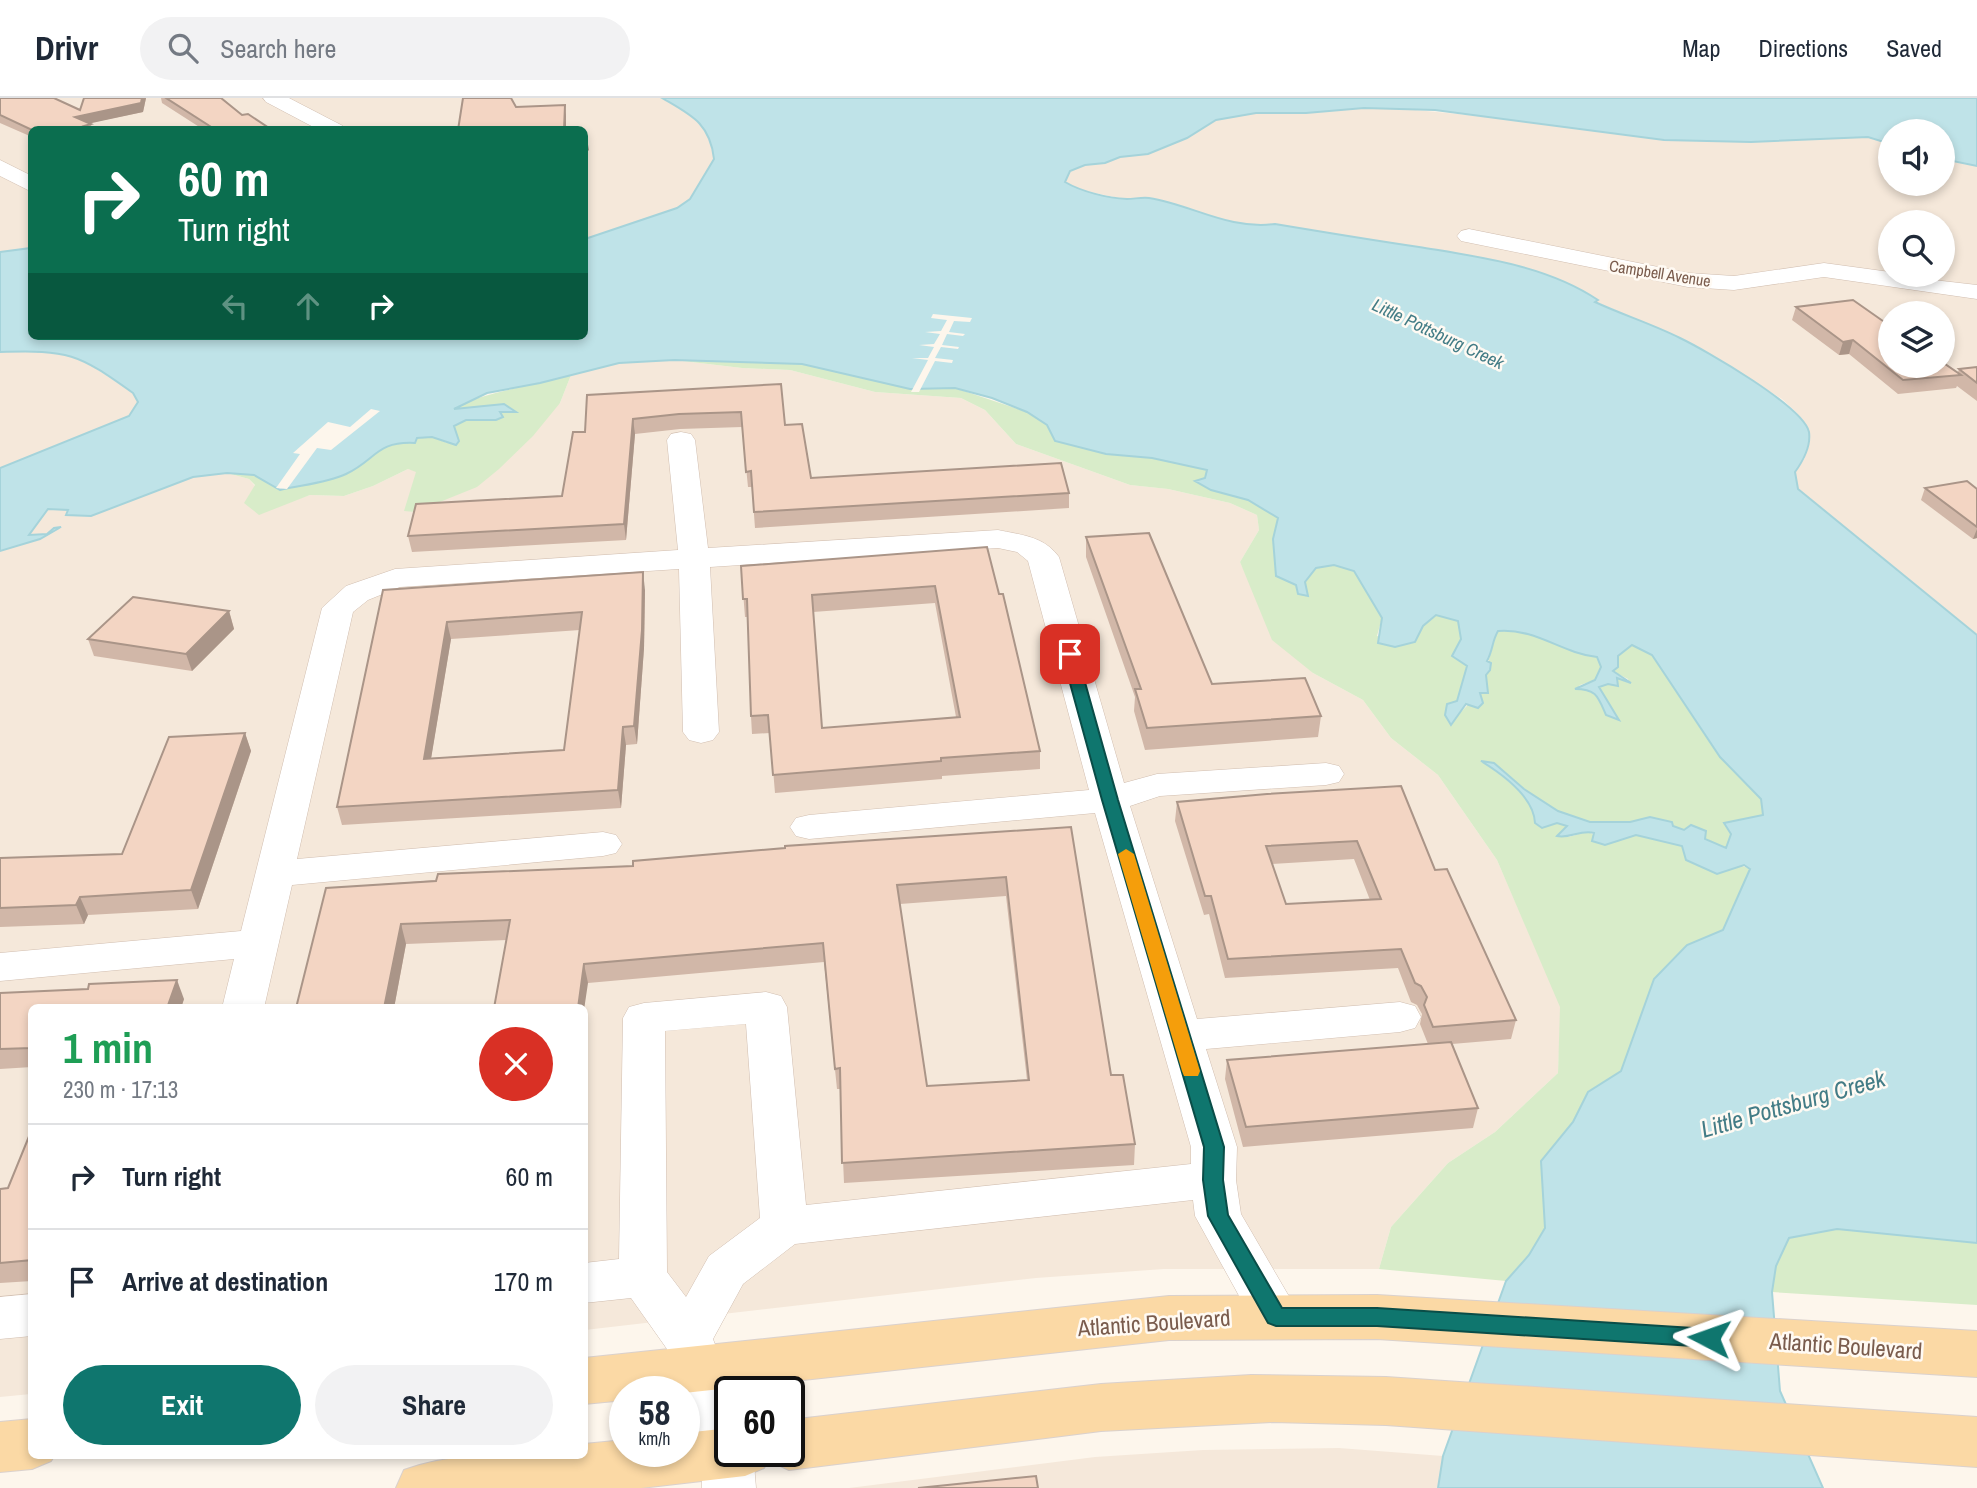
<!DOCTYPE html>
<html lang="en">
<head>
<meta charset="utf-8">
<style>
  body { margin:0; font-family:"Archivo Narrow",sans-serif; background:#f2f2f3; color:#1f2937; height:100vh; display:flex; flex-direction:column; font-size:26px; white-space:nowrap }
  * { box-sizing:border-box; margin:0 }
  p { font-size:23px; color:#747a83 }
  .icon { flex:none; width:38px; height:38px; fill:none; stroke:currentColor; stroke-width:2; stroke-linecap:round; stroke-linejoin:round }
  .map { position:relative; flex:1; overflow:hidden }
  .drawer { position:absolute; left:28px; top:906px; width:560px; height:455px; display:flex; flex-direction:column; background:#fff; border-radius:10px; box-shadow:0 4px 10px #0003 }
  .drawer>* { flex:none }
  .banner { position:absolute; left:28px; top:28px; width:560px; height:214px; border-radius:10px; box-shadow:0 4px 10px #0003; background:#0b6e4f; color:#fff; overflow:hidden }
  .tools { position:absolute; left:1878px; top:21px; display:grid; gap:14px }
  .tools a { display:grid; place-items:center; width:77px; height:77px; border-radius:50%; background:#fff; box-shadow:0 4px 10px #0003; font-size:35px }
  .speed { position:absolute; left:609px; top:1278px; display:flex; gap:14px; font-size:35px; font-weight:700; text-align:center }
  .speed>* { display:grid; place-content:center; width:91px; height:91px; border-radius:50%; background:#fff; box-shadow:0 4px 10px #0003; line-height:1 }
  .speed small { font-size:18px; font-weight:400 }
  .speed .limit { border:4px solid #111; border-radius:10px; background:#fff; color:#111 }
  .pin { position:absolute; display:grid; place-items:center; width:60px; height:60px; color:#fff; margin:-30px; border-radius:14px; box-shadow:0 4px 10px #0006 }
  .me { position:absolute; width:77px; margin:-38px; rotate:274deg; stroke-linejoin:round; filter:drop-shadow(0 0 5px #0008) }
  .turn { display:flex; align-items:center; gap:24px; height:147px; padding:0 35px; font-size:32px }
  .turn .icon { width:91px; height:91px; stroke-width:2.5 }
  .turn b { display:block; font-size:49px; line-height:60px }
  .lanes { display:flex; align-items:center; height:66px; padding:0 35px; background:#0003; justify-content:center; gap:35px; direction:ltr }
  .lanes .off { opacity:.35 }
  .round { display:grid; place-items:center; flex:none; width:74px; height:74px; border-radius:37px; background:#f2f2f3 }
  .head { display:flex; align-items:center; justify-content:space-between; height:119px; padding:0 35px }
  h1 { font-size:42px; font-weight:700; line-height:52px; color:#1e9e55 }
  .button { display:flex; gap:14px; margin-top:auto; padding:14px 35px }
  .button a { flex:1; height:80px; border-radius:42px; background:#0f766e; color:#fff; font-size:28px; font-weight:700; line-height:80px; text-align:center }
  .button a+a { background:#f2f2f3; color:#1f2937 }
  ul { padding:0; list-style:none }
  li { display:flex; align-items:center; gap:21px; height:105px; padding:0 35px; border-top:2px solid #e0e1e3 }
  li div { flex:1 }
  li b { display:block; font-size:26px }
  li em { font-style:normal }
  header { display:flex; align-items:center; gap:42px; box-sizing:border-box; height:98px; padding:0 35px; background:#fff; border-bottom:2px solid #e0e1e3 }
  header strong { font-size:33px }
  nav { display:flex; gap:38px; margin-inline-start:auto; font-size:24px }
  .search { width:490px; height:63px; background:#f2f2f3; display:flex; align-items:center; gap:18px; box-sizing:border-box; padding:0 24px; border-radius:38px; color:#747a83; font-size:26px }
  .map>svg:first-child { display:block }
  .residential { fill:#f5e8da; fill-rule:evenodd }
  .green { fill:#d8ecc9 }
  .water { fill:#bfe3e8; stroke:#a5d3da; stroke-width:2 }
  .pier { fill:#fdf6ec }
  .lines { fill:none; stroke-linecap:round; stroke-linejoin:round }
  .street-casing { stroke:#d1beb0; stroke-width:1 }
  .primary-casing { stroke:#dad1cd; stroke-width:2 }
  .street { fill:#fff; fill-rule:evenodd }
  .primary { fill:#fbd9a5; fill-rule:evenodd }
  .wall { fill:#d1b7a8; fill-rule:evenodd }
  .shaded-wall { fill:#aa9588 }
  .building { fill:#f3d5c3; stroke:#aa9588; stroke-width:2; fill-rule:evenodd }
  .route { fill:#0f766e; stroke:#0a4d48; stroke-width:2 }
  .slow { fill:#f59e0b }
  .labels { text-anchor:middle; stroke-width:5; stroke-linejoin:round; paint-order:stroke }
  .far-street-label { font-size:16px; fill:#7a5c4d; stroke:#fffaf3 }
  .far-water-label { font-size:18px; font-style:italic; fill:#437c86; stroke:#fffaf3 }
  .near-street-label { font-size:23px; fill:#7a5c4d; stroke:#fffaf3 }
  .near-water-label { font-size:24px; font-style:italic; fill:#437c86; stroke:#fffaf3 }
</style>
</head>
<body>
<header>
<strong>Drivr</strong>
<div class="search"><svg class="icon" aria-label="search" viewBox="0 0 24 24"><circle cx="10" cy="10" r="6"/><path d="M15 15l6 6"/></svg>Search here</div>
<nav><a>Map</a><a>Directions</a><a>Saved</a></nav>
</header>
<div class="map">
<svg width="1977" height="1390" viewBox="0 0 1977 1390">
  <rect width="100%" height="100%" fill="#fdf6ec"/>
  <g class="residential">
    <path d="M0,0H662L685,13L707,32L714,61L690,101L677,110L585,141L584,32H32L31,150L0,154Z"/>
    <path d="M1384,9L1751,44L1868,39L1890,46V86H1942L1943,61L1977,68V537L1798,391L1795,374L1805,360L1797,315L1782,301L1683,241L1594,203L1550,178L1498,163L1275,126L1252,129L1148,100L1126,101L1109,98L1077,91L1065,84L1070,73L1085,67L1105,65L1120,59L1148,56L1187,40L1216,22L1256,15ZM1890,124H1942V177H1890ZM1890,215H1942V268H1890Z"/>
    <path d="M0,254H61L78,259L133,295L138,304L129,318L0,370Z"/>
    <path d="M674,262L742,270L790,272L875,294L961,300L985,312L1016,346L1130,387L1168,391L1230,405L1257,417L1259,432L1240,464L1253,492L1313,575L1363,602L1391,640L1438,677L1497,762L1561,909L1558,975L1495,1034L1448,1065L1391,1129L1379,1171H1164L1036,1180L585,1232L584,910H32L31,1296L0,1299V453L46,436L29,437L48,411L68,412L66,416L193,379L227,375L249,381L255,388L286,405L310,397L344,398L373,388L408,371L416,373L560,305L571,277L618,265Z"/>
    <path d="M1339,1350L1443,1358L1438,1390H849L1095,1359L1203,1352Z"/>
  </g>
  <g class="green">
    <path d="M674,262L802,266L910,291L955,290L1027,314L1047,327L1055,343L1106,356L1152,360L1207,372L1205,380L1196,383L1211,392L1248,402L1278,420L1273,441L1276,478L1296,487L1305,484L1316,470L1334,467L1354,473L1382,520L1377,538L1415,544L1423,528L1437,517L1458,523L1467,568L1451,626C1459,613 1474,604 1480,591C1490,572 1488,551 1498,533C1536,530 1561,555 1598,559L1601,569L1595,582L1580,587L1577,591C1595,591 1599,601 1606,617L1618,621L1599,589L1608,586L1618,587L1616,580L1629,585L1628,581L1612,573L1618,569V558L1632,547L1652,557L1720,659L1761,701L1763,717L1724,725L1731,736L1726,750L1650,719L1630,724H1590L1558,713L1524,691L1494,665L1483,664C1503,679 1534,699 1535,725L1542,730L1557,725L1568,728L1558,737C1582,745 1580,720 1605,747L1636,737L1682,748L1751,771L1723,833L1687,847L1654,881L1621,973L1588,994L1573,1024L1541,1063L1545,1130L1529,1157L1506,1183L1379,1171L1391,1129L1448,1065L1495,1034L1558,975L1560,909L1497,762L1438,677L1391,640L1363,602L1313,575L1272,542L1240,464L1259,432L1257,417L1230,405L1168,391L1130,387L1016,346L985,312L961,300L875,294L790,272L742,270Z"/>
    <path d="M571,277L560,305L533,338L499,371L477,389L415,414L404,413L416,374L408,371L373,388L344,398L310,397L259,417L244,405L255,387L249,381L227,375L347,376L381,350L402,342L432,339L447,345L459,343L454,328L466,322H496L500,314L515,313L504,306L454,311L453,309C492,293 531,288 571,277Z"/>
    <path d="M1837,1131L1977,1145V1207L1772,1194L1776,1168L1789,1140Z"/>
  </g>
  <path class="water" d="M662,0H1977V68L1943,61L1942,33H1890V46L1868,39L1751,44L1664,42L1435,12L1364,10L1306,15H1256L1216,22L1187,40L1148,56L1120,59L1105,65L1085,67L1070,73L1065,84C1082,94 1108,100 1127,101C1134,101 1142,99 1149,100C1193,107 1228,132 1275,126C1323,134 1371,142 1419,149C1479,159 1546,167 1598,202L1595,204C1623,217 1652,226 1680,240C1705,252 1803,308 1809,334C1811,348 1803,363 1795,374L1798,391L1977,537V1145L1837,1131L1789,1140L1776,1168L1772,1194L1780,1293L1823,1390H1438L1443,1358L1506,1183L1529,1157L1545,1130L1541,1063L1573,1024L1588,994L1621,973L1654,881L1687,847L1723,832L1750,771L1744,767L1717,776L1686,762L1682,748L1636,737L1605,747L1592,743L1594,735C1581,731 1570,741 1557,738L1567,728L1557,725L1542,730L1535,725C1534,699 1502,676 1481,663L1494,665L1524,691L1558,713L1590,724H1630L1650,719L1672,724L1673,728L1684,732L1691,727L1706,733L1705,741L1726,750L1731,736L1724,725L1763,717L1761,701L1720,659L1652,557L1632,547L1618,558V569L1613,573L1631,585L1617,580L1618,588L1608,586L1599,589L1619,622L1606,617C1598,599 1597,591 1575,591L1595,582L1601,569L1597,559C1561,555 1536,530 1498,533C1492,543 1493,552 1487,563L1491,565L1490,572L1486,577L1488,595H1480L1483,605L1478,610L1466,606L1451,627L1445,617L1447,606L1457,603L1467,568L1452,558L1461,541L1458,523L1436,517L1423,528L1415,544L1395,549L1378,545L1382,520L1354,473L1334,467L1316,470L1305,484L1308,498L1298,496L1296,487L1276,478L1273,441L1278,420L1248,402L1211,392L1195,383L1205,380L1207,372L1152,360L1106,356L1055,343L1047,327L1027,314L992,300L955,290L910,291L802,266L674,262L619,265L540,285L487,295L454,311L504,306L516,314H500L503,319L496,322H466L454,328L459,343L456,347L432,339L417,340L415,345C376,343 376,362 346,376C327,385 301,387 280,392L254,377L227,375L193,379L91,418L66,417L68,412L48,411L29,437L47,436L54,430L61,429L40,441L0,453V370L129,318L138,304L133,295C77,255 69,252 0,254V154L31,150L32,238H584L585,141L677,110L690,101L714,61C710,25 691,17 662,0Z"/>
  <g class="pier">
    <path d="M933,216L972,220L970,224L954,223L949,234L965,236L963,238L947,236L942,247L959,249L958,251L941,249L935,260L953,262L952,265L935,263L919,294H911L928,262L912,260H928L934,249L919,247L934,246L940,236L925,234L941,233L947,222L931,220Z"/>
    <path d="M371,311L380,313L331,352L317,350L287,391L276,390L300,356L293,355L328,324L350,329Z"/>
  </g>
  <g class="lines">
    <defs>
      <g id="street">
        <path d="M263,0H289L343,28L346,32H319L266,4Z"/>
        <path d="M0,62L32,78V94L0,78Z"/>
        <path d="M1469,131L1688,175L1734,178L1824,165L1890,174V177L1977,187V201L1824,179L1734,192L1688,189L1461,143L1457,138L1461,133Z"/>
        <path d="M681,334L691,336L695,342L708,450L998,432C1021,437 1044,438 1059,459L1124,685L1157,676L1326,665L1339,668L1344,676L1339,684L1326,687L1160,698L1130,708L1197,921L1400,904L1415,908L1421,919L1415,930L1400,934L1206,951L1237,1049L1236,1082L1241,1116L1301,1219L1293,1234L1276,1240L1259,1234L1195,1118L1193,1102L795,1146L743,1186L713,1241L732,1293H730V1353H753L756,1390H702V1355L684,1302V1293H681L667,1251L631,1200L584,1205V1165L619,1161L623,920L629,909L644,905L766,894L781,898L787,909L806,1107L1191,1066V1049L1095,715L809,741L796,738L790,729L796,720L809,717L1089,692L1028,463L1017,454L998,450L710,469L719,634L713,642L701,645L689,642L683,634L679,471L400,489L368,502L353,514L297,761L603,734L616,737L622,746L616,755L603,758L292,787L264,910H222L234,861L0,883V855L241,833L322,510L346,488L395,471L678,452L667,342L671,336ZM746,926L760,1120L709,1158L686,1199L667,1174L665,933Z"/>
        <path d="M32,1196V1238L0,1241V1199Z"/>
      </g>
      <g id="primary">
        <path d="M1377,1197L1977,1233V1279L1377,1241L1169,1242L684,1295L625,1293V1302L584,1306V1260L1169,1198Z"/>
        <path d="M1251,1277L1386,1279L1977,1319V1369L1386,1327L1273,1324L1101,1333L789,1372L768,1362L764,1370L745,1378L641,1390H396L404,1372C460,1351 526,1358 584,1358V1346L625,1342V1353H684V1335L730,1330V1353H789V1322L1101,1286Z"/>
        <path d="M32,1321V1358H54L51,1363L32,1371L0,1374V1324Z"/>
      </g>
    </defs>
    <use href="#street" class="street-casing"/>
    <use href="#primary" class="primary-casing"/>
    <use href="#street" class="street"/>
    <use href="#primary" class="primary"/>
  </g>
  <g class="wall">
    <path d="M0,0L80,12L84,0H146L143,14L89,25L91,26L92,32H32V39L0,25Z"/>
    <path d="M161,0H221L242,17L272,32H204L162,5Z"/>
    <path d="M1796,209L1958,274L1959,271L1977,269V303L1957,288L1956,290L1898,296L1849,256L1839,257L1792,222Z"/>
    <path d="M781,286L785,327L811,380L1069,395V410L755,430L752,389H748L742,329L680,331L635,336L626,442L412,454L408,438L562,398L585,334L587,297Z"/>
    <path d="M1925,390L1977,391V440L1973,441L1921,402Z"/>
    <path d="M1086,439L1212,586L1321,618L1318,639L1145,652L1134,613L1135,599L1086,459Z"/>
    <path d="M987,449L1040,653V671L942,678V681L775,695L770,635L752,636L751,618L748,519H745L741,468ZM935,505L956,619L822,630L813,514Z"/>
    <path d="M383,492H645L644,550L637,646L626,647L621,710L342,727L337,709ZM580,532L564,652L431,660L451,541Z"/>
    <path d="M229,513L234,531L192,573L94,558L88,541Z"/>
    <path d="M245,635L251,653L198,811L88,817L84,826L0,829V760L122,756Z"/>
    <path d="M1267,696L1435,772L1516,922L1511,941L1452,946L1478,1010L1473,1030L1243,1049L1225,981L1227,962L1428,946L1420,926L1422,916L1417,907L1411,904L1398,870L1225,880L1209,816L1204,817L1175,723L1177,704ZM1354,761L1370,802L1286,806L1272,766Z"/>
    <path d="M1071,729L1111,977L1135,1046L1134,1067L844,1085L840,991H837L824,864L588,885L507,842L406,846L394,910H296L326,790L633,768ZM1006,798L1027,982L927,988L900,806Z"/>
    <path d="M0,895L184,901L181,910H32V969L0,971Z"/>
    <path d="M32,1031V1183L0,1185V1091L8,1090Z"/>
  </g>
  <g class="shaded-wall">
    <path d="M142,0H146L143,14L78,28L75,19Z"/>
    <path d="M565,7L566,17V32H564Z"/>
    <path d="M587,41L589,52L584,57V44Z"/>
    <path d="M1853,242L1849,256L1839,257L1843,244Z"/>
    <path d="M633,321L635,336L626,442L624,426Z"/>
    <path d="M1977,431V440L1973,441Z"/>
    <path d="M643,474L645,492L644,550L637,646L634,628Z"/>
    <path d="M229,513L234,531L192,573L186,556Z"/>
    <path d="M447,524L451,541L428,679L424,661Z"/>
    <path d="M623,629L626,647L621,710L618,692Z"/>
    <path d="M245,635L251,653L198,811L191,792Z"/>
    <path d="M80,799L88,817L84,826L76,807Z"/>
    <path d="M401,826L406,846L394,910H384Z"/>
    <path d="M584,866L588,885L584,912V910H578Z"/>
    <path d="M177,882L184,901L181,910H167Z"/>
  </g>
  <g class="building">
    <path d="M0,0H54L80,12L84,0H142L141,5L75,19L91,26L84,28L91,32H32L0,17Z"/>
    <path d="M166,0H221L242,17L248,16L272,32H216Z"/>
    <path d="M463,0H511L516,9L565,7L564,32H510V30L458,32Z"/>
    <path d="M1853,202L1890,228V268H1942V264L1961,277L1903,282L1853,242L1843,244L1796,209Z"/>
    <path d="M1977,269V285L1959,271Z"/>
    <path d="M781,286L785,327L802,326L811,380L1061,365L1069,395L754,414L751,373L746,374L741,314L679,316L633,321L624,426L408,438L416,406L562,398L573,334H585L587,297Z"/>
    <path d="M1967,383L1977,391V429L1925,390Z"/>
    <path d="M1149,435L1212,586L1305,580L1321,618L1147,630L1135,591H1141L1086,439Z"/>
    <path d="M987,449L999,496H1003L1040,653L941,660V663L773,677L768,617L751,618L747,501H743L741,468ZM935,488L960,619L822,630L812,497Z"/>
    <path d="M643,474L642,532L634,628L623,629L618,692L337,709L383,492ZM582,514L564,652L424,661L447,524Z"/>
    <path d="M133,499L229,513L186,556L88,541Z"/>
    <path d="M245,635L191,792L80,799L76,807L0,810V760L122,756L169,639Z"/>
    <path d="M1401,688L1435,772L1447,771L1516,922L1433,929L1424,907L1427,899L1421,888L1415,885L1401,851L1228,861L1211,798H1205L1177,704L1267,696ZM1357,743L1381,801L1286,806L1266,748Z"/>
    <path d="M1071,729L1111,977H1123L1135,1046L842,1065L840,970L835,971L823,845L584,866L578,910H494L510,822L401,826L384,910H296L326,790L436,783L438,776L633,768V763L785,750V748ZM1006,779L1029,982L927,988L897,787Z"/>
    <path d="M177,882L167,910H32V950L0,951V895L88,891L89,886Z"/>
    <path d="M1451,944L1478,1010L1246,1029L1227,962Z"/>
    <path d="M32,1031V1162L0,1165V1091L8,1090Z"/>
    <path d="M1036,1378L1038,1390H918Z"/>
  </g>
  <path class="route" d="M1070,552L1077,556L1118,702L1224,1049L1223,1082L1228,1117L1282,1210H1377L1709,1231L1717,1233L1720,1240L1717,1246L1709,1249L1377,1228H1276L1268,1225L1208,1118L1203,1082L1204,1049L1102,702L1062,556Z"/>
  <path class="slow" d="M1126,751L1134,756L1200,973L1198,978H1184L1182,973L1118,756Z"/>
  <g class="labels">
    <g class="far-street-label">
      <text transform="translate(1660 175) rotate(9)" y="6">Campbell Avenue</text>
    </g>
    <g class="far-water-label">
      <text transform="translate(1438 236) rotate(25)" y="6">Little Pottsburg Creek</text>
    </g>
    <g class="near-street-label">
      <text transform="translate(1154 1225) rotate(-4)" y="8">Atlantic Boulevard</text>
      <text transform="translate(1846 1248) rotate(4)" y="8">Atlantic Boulevard</text>
    </g>
    <g class="near-water-label">
      <text transform="translate(1793 1006) rotate(-16)" y="8">Little Pottsburg Creek</text>
    </g>
  </g>
</svg>
<div class="tools">
<a><svg class="icon" aria-label="sound" viewBox="0 0 24 24"><path d="M4 9h4l5-4v14l-5-4H4zM17 9q2 3 0 6"/></svg></a>
<a><svg class="icon" aria-label="search" viewBox="0 0 24 24"><circle cx="10" cy="10" r="6"/><path d="M15 15l6 6"/></svg></a>
<a><svg class="icon" aria-label="layers" viewBox="0 0 24 24"><path d="M12 4l9 5-9 5-9-5zM3 14l9 5 9-5"/></svg></a>
</div>
<div class="speed"><div>58<small>km/h</small></div><div class="limit">60</div></div>
<div class="pin" style="left:1070px;top:556px;background:#d93025"><svg class="icon" aria-label="arrive" viewBox="0 0 24 24"><path d="M6 21V4h12l-3 4 3 4H6"/></svg></div>
<svg class="me" style="left:1709px;top:1240px" viewBox="-20 -20 40 40"><path d="M0-17L14 15 0 8-14 15z" fill="#0f766e" stroke="#fff" stroke-width="4"/></svg>
<div class="banner">
<div class="turn"><svg class="icon" aria-label="right" viewBox="0 0 24 24"><path d="M7 20v-9h11M14 6l5 5-5 5"/></svg><div><b>60 m</b>Turn right</div></div>
<div class="lanes"><svg class="icon off" aria-label="left" viewBox="0 0 24 24"><path d="M17 20v-9H6M10 6l-5 5 5 5"/></svg><svg class="icon off" aria-label="ahead" viewBox="0 0 24 24"><path d="M12 20V5M6 11l6-6 6 6"/></svg><svg class="icon" aria-label="right" viewBox="0 0 24 24"><path d="M7 20v-9h11M14 6l5 5-5 5"/></svg></div>
</div>
<section class="drawer">
<div class="head"><div><h1>1 min</h1><p>230 m · 17:13</p></div><a class="round" style="background:#d93025;color:#fff"><svg class="icon" aria-label="close" viewBox="0 0 24 24"><path d="M6 6l12 12M18 6L6 18"/></svg></a></div>
<ul>
<li><svg class="icon" aria-label="right" viewBox="0 0 24 24"><path d="M7 20v-9h11M14 6l5 5-5 5"/></svg><div><b>Turn right</b></div><em>60 m</em></li>
<li><svg class="icon" aria-label="arrive" viewBox="0 0 24 24"><path d="M6 21V4h12l-3 4 3 4H6"/></svg><div><b>Arrive at destination</b></div><em>170 m</em></li>
</ul>
<div class="button"><a>Exit</a><a>Share</a></div>
</section>
</div>
</body>
</html>
